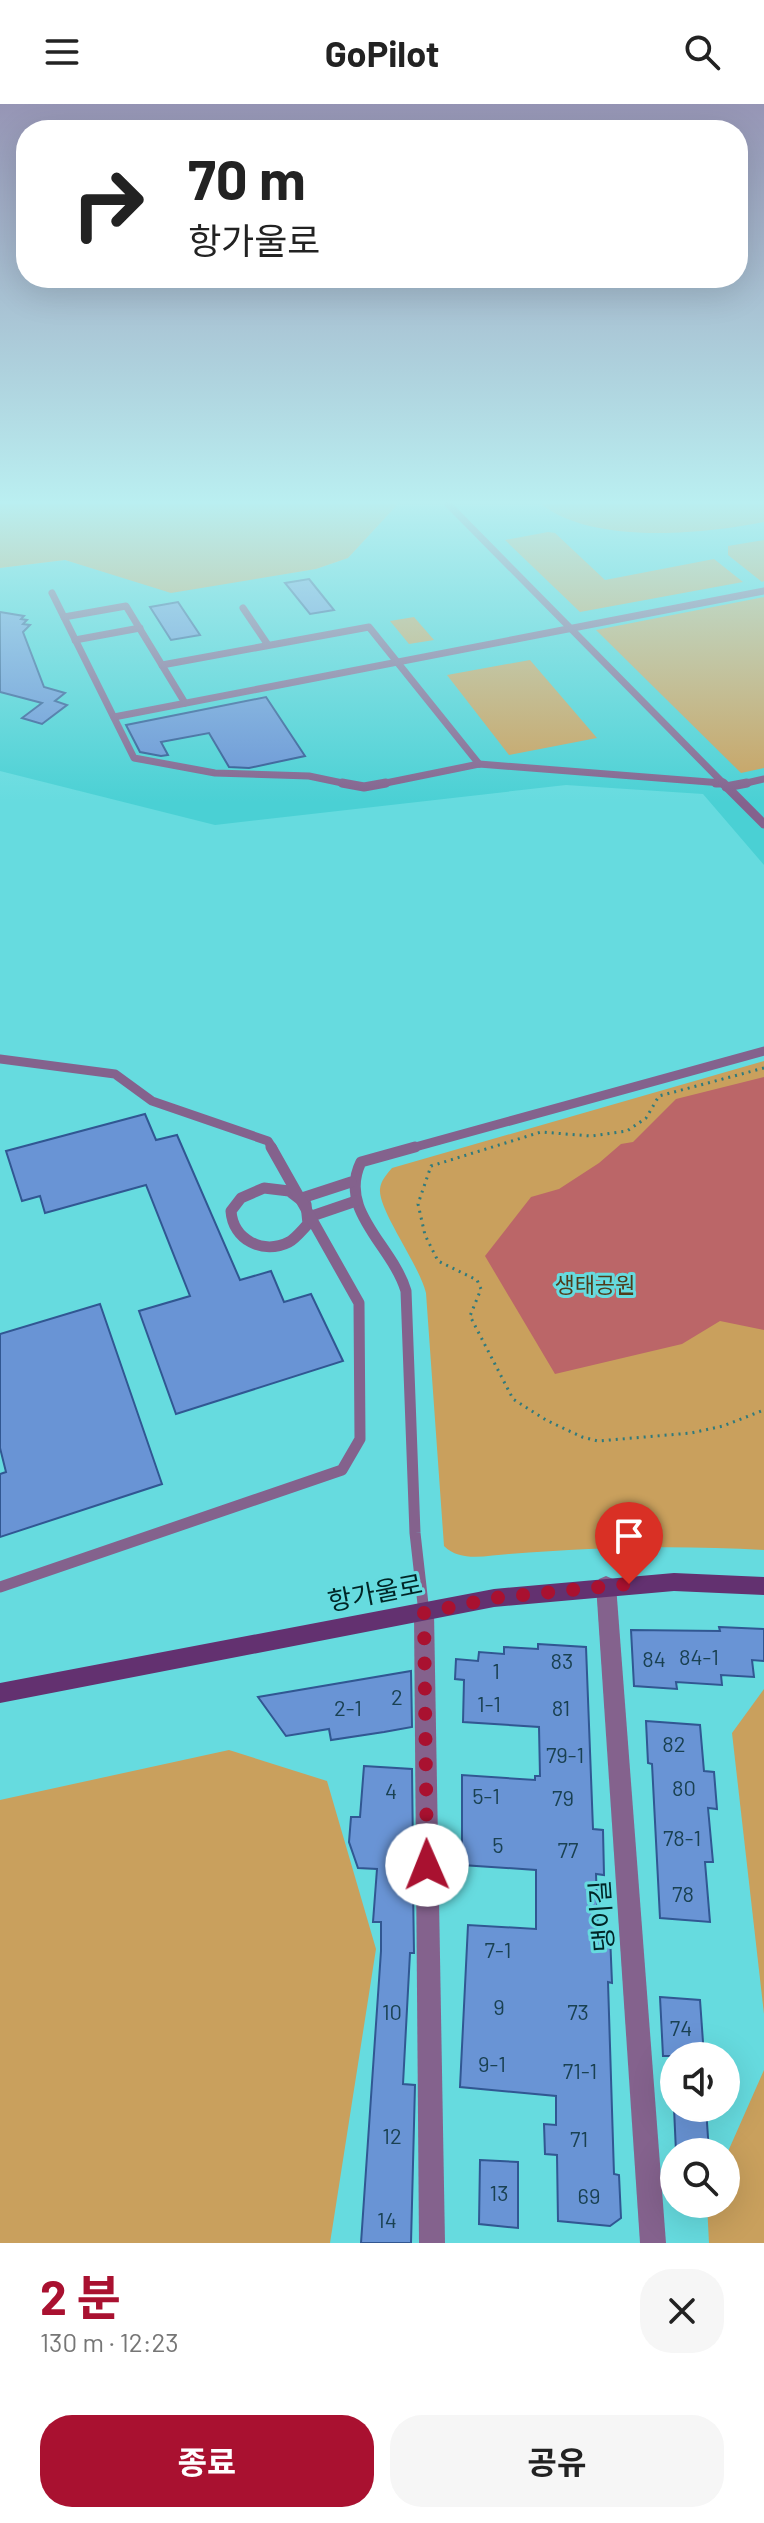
<!DOCTYPE html>
<html lang="ko">
<head>
<meta charset="utf-8">
<style>
  body { margin:0; font-family:Barlow,"Noto Sans KR",sans-serif; background:#f6f6f6; color:#222; height:100vh; display:flex; flex-direction:column; font-size:30px; white-space:nowrap }
  * { box-sizing:border-box; margin:0 }
  p { font-size:26px; color:#767676 }
  .icon { flex:none; width:44px; height:44px; fill:none; stroke:currentColor; stroke-width:2; stroke-linecap:round; stroke-linejoin:round }
  .map { position:relative; height:2139px; overflow:hidden }
  .drawer { display:flex; flex-direction:column; background:#fff; flex:1 }
  .drawer>* { flex:none }
  .hud { position:absolute; left:16px; top:16px; width:732px; height:168px; border-radius:32px; box-shadow:0 8px 32px #0002; background:#fff; color:#222; overflow:hidden }
  .buttons { position:absolute; left:660px; top:1938px; display:grid; gap:16px }
  .buttons a { display:grid; place-items:center; width:80px; height:80px; border-radius:50%; background:#fff; box-shadow:0 8px 32px #0002; font-size:40px }
  .pin { position:absolute; display:grid; place-items:center; width:68px; height:68px; color:#fff; margin:-82px -34px; border-radius:50% 50% 50% 0; rotate:-45deg; box-shadow:0 0 8px #0007 }
  .pin .icon { rotate:45deg }
  .me { position:absolute; width:88px; margin:-44px; rotate:359deg; stroke-linejoin:round; filter:drop-shadow(0 0 6px #0008) }
  .turn { display:flex; align-items:center; gap:28px; height:168px; padding:0 40px; font-size:36px }
  .turn .icon { width:104px; height:104px; stroke-width:2.5 }
  .turn b { display:block; font-size:56px; line-height:68px }
  .round { display:grid; place-items:center; flex:none; width:84px; height:84px; border-radius:32px; background:#f6f6f6 }
  .summary { display:flex; align-items:center; justify-content:space-between; height:136px; padding:0 40px }
  h1 { font-size:48px; font-weight:700; line-height:60px; color:#a91130 }
  .cta { display:flex; gap:16px; margin-top:auto; padding:16px 40px }
  .cta a { flex:1; height:92px; border-radius:32px; background:#a91130; color:#fff; font-size:32px; font-weight:700; line-height:92px; text-align:center }
  .cta a+a { background:#f6f6f6; color:#222 }
  header { display:flex; justify-content:space-between; align-items:center; height:104px; padding:0 40px; background:#fff; font-size:36px; font-weight:700 }
  .map>svg:first-child { display:block }
  .built { fill:#4ad0d4 }
  .green { fill:#c9a05d }
  .water { fill:#bb6668 }
  .building { fill:#6994d5; stroke:#315792; stroke-width:2 }
  .lines { fill:none; stroke-linecap:round; stroke-linejoin:round }
  .path { stroke:#307a7c; stroke-width:3; stroke-dasharray:2 5; stroke-linecap:butt }
  .lane-far2 { stroke:#84628d; stroke-width:7 }
  .lane-far1 { stroke:#84628d; stroke-width:9 }
  .lane { stroke:#84628d; stroke-width:11 }
  .street { fill:#84628d; fill-rule:evenodd }
  .secondary { fill:#633170; fill-rule:evenodd }
  .route { stroke:#a91130; stroke-width:14; stroke-dasharray:0 25.2 }
  .labels { text-anchor:middle; stroke-width:6; stroke-linejoin:round; paint-order:stroke }
  .park-label { font-size:22px; fill:#503c1b; stroke:#66dbdf }
  .near-number-label { font-size:22px; fill:#1a4152 }
  .near-street-label { font-size:26px; fill:#002526; stroke:#66dbdf }
</style>
</head>
<body>
<header><svg class="icon" aria-label="menu" viewBox="0 0 24 24"><path d="M4 6h16M4 12h16M4 18h16"/></svg>GoPilot<svg class="icon" aria-label="search" viewBox="0 0 24 24"><circle cx="10" cy="10" r="6"/><path d="M15 15l6 6"/></svg></header>
<div class="map">
<svg width="764" height="2139" viewBox="0 0 764 2139">
  <rect width="100%" height="100%" fill="#66dbdf"/>
  <path class="built" d="M398,400H764V761L703,690L566,681L215,721L0,667V464L65,456L171,488L316,465L348,454Z"/>
  <g class="green">
    <path d="M0,400H398L348,454L316,465L171,489L65,456L0,464Z"/>
    <path d="M541,400H764V418C704,430 592,441 541,400Z"/>
    <path d="M548,428L555,429L605,476L714,455L743,478L580,508L505,436Z"/>
    <path d="M764,436V477L762,478L728,451V442Z"/>
    <path d="M764,493V664L741,669L596,526Z"/>
    <path d="M414,513L434,536L409,540L390,517Z"/>
    <path d="M530,556L597,634L509,651L447,571Z"/>
    <path d="M764,957V1446C678,1441 595,1443 509,1450C488,1451 461,1459 444,1442L426,1189C419,1160 378,1106 380,1085C381,1076 387,1070 392,1064Z"/>
    <path d="M764,1585V1910L732,1629Z"/>
    <path d="M229,1646L327,1677L376,1845L330,2139H0V1696Z"/>
    <path d="M764,1966V2139H709L707,2100H726V2052Z"/>
  </g>
  <path class="water" d="M764,973V1226L720,1217L682,1240L555,1270L485,1152L531,1093L559,1085L599,1059L621,1040L633,1038L676,995Z"/>
  <g class="building">
    <path d="M309,475L334,506L310,510L285,479Z"/>
    <path d="M178,498L200,531L171,536L150,503Z"/>
    <path d="M0,508L24,512L21,515L27,516L23,520L30,521L23,528L44,583L65,589L55,597L67,601L42,620L22,614L42,599L0,588Z"/>
    <path d="M266,593L305,652L249,664L229,663L209,629L161,638L168,651L161,652L140,648L126,621Z"/>
    <path d="M145,1010L156,1036L177,1031L240,1176L271,1167L284,1198L311,1190L343,1257L176,1310L139,1207L190,1192L146,1081L45,1109L40,1092L22,1097L6,1047Z"/>
    <path d="M100,1200L162,1380L0,1433V1370L6,1368L0,1344V1230Z"/>
    <path d="M719,1523L764,1525V1557L752,1556L754,1573L721,1571L722,1581L676,1578L677,1585L634,1582L631,1526L720,1527Z"/>
    <path d="M538,1540L586,1543L593,1725L603,1726L604,1771L596,1770L598,1830L610,1831L612,1879L608,1878L614,2070L619,2071L621,2114L610,2122L558,2117L557,2051L545,2050L544,2020L556,2021V1992L460,1983L468,1821L536,1825V1766L462,1761V1671L535,1676V1672H540L539,1623L463,1618L464,1576L455,1575L456,1555L478,1557L479,1548L504,1550V1543L538,1545Z"/>
    <path d="M411,1567L412,1623L384,1628L331,1636L329,1625L286,1632L258,1593Z"/>
    <path d="M646,1617L700,1621L704,1667L714,1668L717,1705L708,1704L713,1758H705L710,1818L660,1814L652,1660L648,1659Z"/>
    <path d="M364,1662L412,1665L413,1748H408L405,1782L413,1783L414,1849H410L403,1980L415,1981L411,2139H361L381,1847V1818H373L377,1765L358,1764L349,1738L351,1713H360Z"/>
    <path d="M660,1893L700,1896L704,1952H663Z"/>
    <path d="M674,2004H706L709,2048H676Z"/>
    <path d="M480,2056L518,2058V2124L479,2120Z"/>
  </g>
  <g class="lines">
    <path class="path" d="M764,964L659,992L646,1014L627,1027L591,1032L541,1028L431,1062L418,1100L425,1131L438,1157L477,1176L481,1185L470,1212L513,1295L546,1316L582,1333L598,1337L691,1329L723,1322L764,1306"/>
    <g class="lane-far2">
      <path d="M448,400L725,681"/>
      <path d="M52,489L134,654L215,669L309,672L352,681"/>
      <path d="M243,504L268,541"/>
      <path d="M64,513L126,502L185,599"/>
      <path d="M75,536L140,524"/>
      <path d="M162,561L369,523L479,660"/>
      <path d="M114,613L764,487"/>
      <path d="M376,681L479,660L722,679"/>
      <path d="M738,681L764,675"/>
    </g>
    <g class="lane-far1">
      <path d="M342,679L364,683L386,679"/>
      <path d="M716,679H722"/>
      <path d="M723,679L764,720"/>
      <path d="M726,683L747,679"/>
      <path d="M0,955L115,970L152,997L268,1037L273,1045"/>
      <path d="M408,1045L764,947"/>
    </g>
    <g class="lane">
      <path d="M415,1043L361,1058C337,1107 393,1142 406,1187L415,1429L424,1509"/>
      <path d="M264,1084L289,1087L306,1100L308,1120C302,1126 296,1134 289,1138C263,1151 233,1136 231,1107L241,1094Z"/>
      <path d="M302,1094L351,1078"/>
      <path d="M312,1112L356,1097"/>
      <path d="M0,1483L342,1366L360,1335L359,1199L271,1043"/>
    </g>
    <g class="street">
      <path d="M606,1472L613,1475L616,1481L666,2139H640L596,1481L599,1475Z"/>
      <path d="M424,1500L431,1502L434,1509L445,2139H419L414,1509L417,1502Z"/>
    </g>
    <path class="secondary" d="M674,1469L764,1473V1491L674,1487L494,1503L0,1599V1579L494,1485Z"/>
  </g>
  <linearGradient id="sky" x2="0" y2="1"><stop stop-color="#9695b5"/><stop offset="0.57" stop-color="#baeff1"/><stop offset="1" stop-color="#baeff1" stop-opacity="0"/></linearGradient>
  <rect width="764" height="699" fill="url(#sky)"/>
  <g class="lines">
    <path class="route" d="M427,1761L424,1509L494,1494L629,1480"/>
  </g>
  <g class="labels">
    <g class="park-label">
      <text x="595" y="1189">생태공원</text>
    </g>
    <g class="near-number-label">
      <text x="699" y="1561">84-1</text>
      <text x="654" y="1563">84</text>
      <text x="562" y="1565">83</text>
      <text x="496" y="1575">1</text>
      <text x="397" y="1601">2</text>
      <text x="489" y="1608">1-1</text>
      <text x="348" y="1612">2-1</text>
      <text x="561" y="1612">81</text>
      <text x="674" y="1648">82</text>
      <text x="565" y="1659">79-1</text>
      <text x="684" y="1692">80</text>
      <text x="391" y="1695">4</text>
      <text x="486" y="1700">5-1</text>
      <text x="563" y="1702">79</text>
      <text x="682" y="1742">78-1</text>
      <text x="498" y="1749">5</text>
      <text x="568" y="1754">77</text>
      <text x="683" y="1798">78</text>
      <text x="498" y="1854">7-1</text>
      <text x="499" y="1911">9</text>
      <text x="392" y="1916">10</text>
      <text x="578" y="1916">73</text>
      <text x="681" y="1932">74</text>
      <text x="492" y="1968">9-1</text>
      <text x="580" y="1975">71-1</text>
      <text x="392" y="2040">12</text>
      <text x="579" y="2043">71</text>
      <text x="499" y="2097">13</text>
      <text x="589" y="2100">69</text>
      <text x="387" y="2124">14</text>
    </g>
    <g class="near-street-label">
      <text transform="translate(375 1489) rotate(-11)" y="9">항가울로</text>
      <text transform="translate(602 1812) rotate(-94)" y="9">댕이길</text>
    </g>
  </g>
</svg>
<div class="buttons">
<a><svg class="icon" aria-label="sound" viewBox="0 0 24 24"><path d="M4 9h4l5-4v14l-5-4H4zM17 9q2 3 0 6"/></svg></a>
<a><svg class="icon" aria-label="search" viewBox="0 0 24 24"><circle cx="10" cy="10" r="6"/><path d="M15 15l6 6"/></svg></a>
</div>
<div class="pin" style="left:629px;top:1480px;background:#d93025"><svg class="icon" aria-label="arrive" viewBox="0 0 24 24"><path d="M6 21V4h12l-3 4 3 4H6"/></svg></div>
<svg class="me" style="left:427px;top:1761px" viewBox="-20 -20 40 40"><circle r="19" fill="#fff"/><path d="M0-13L10 11 0 6-10 11z" fill="#a91130"/></svg>
<div class="hud">
<div class="turn"><svg class="icon" aria-label="right" viewBox="0 0 24 24"><path d="M7 20v-9h11M14 6l5 5-5 5"/></svg><div><b>70 m</b>항가울로</div></div>
</div>
</div>
<section class="drawer">
<div class="summary"><div><h1>2 분</h1><p>130 m · 12:23</p></div><a class="round"><svg class="icon" aria-label="close" viewBox="0 0 24 24"><path d="M6 6l12 12M18 6L6 18"/></svg></a></div>
<div class="cta"><a>종료</a><a>공유</a></div>
</section>
</body>
</html>
